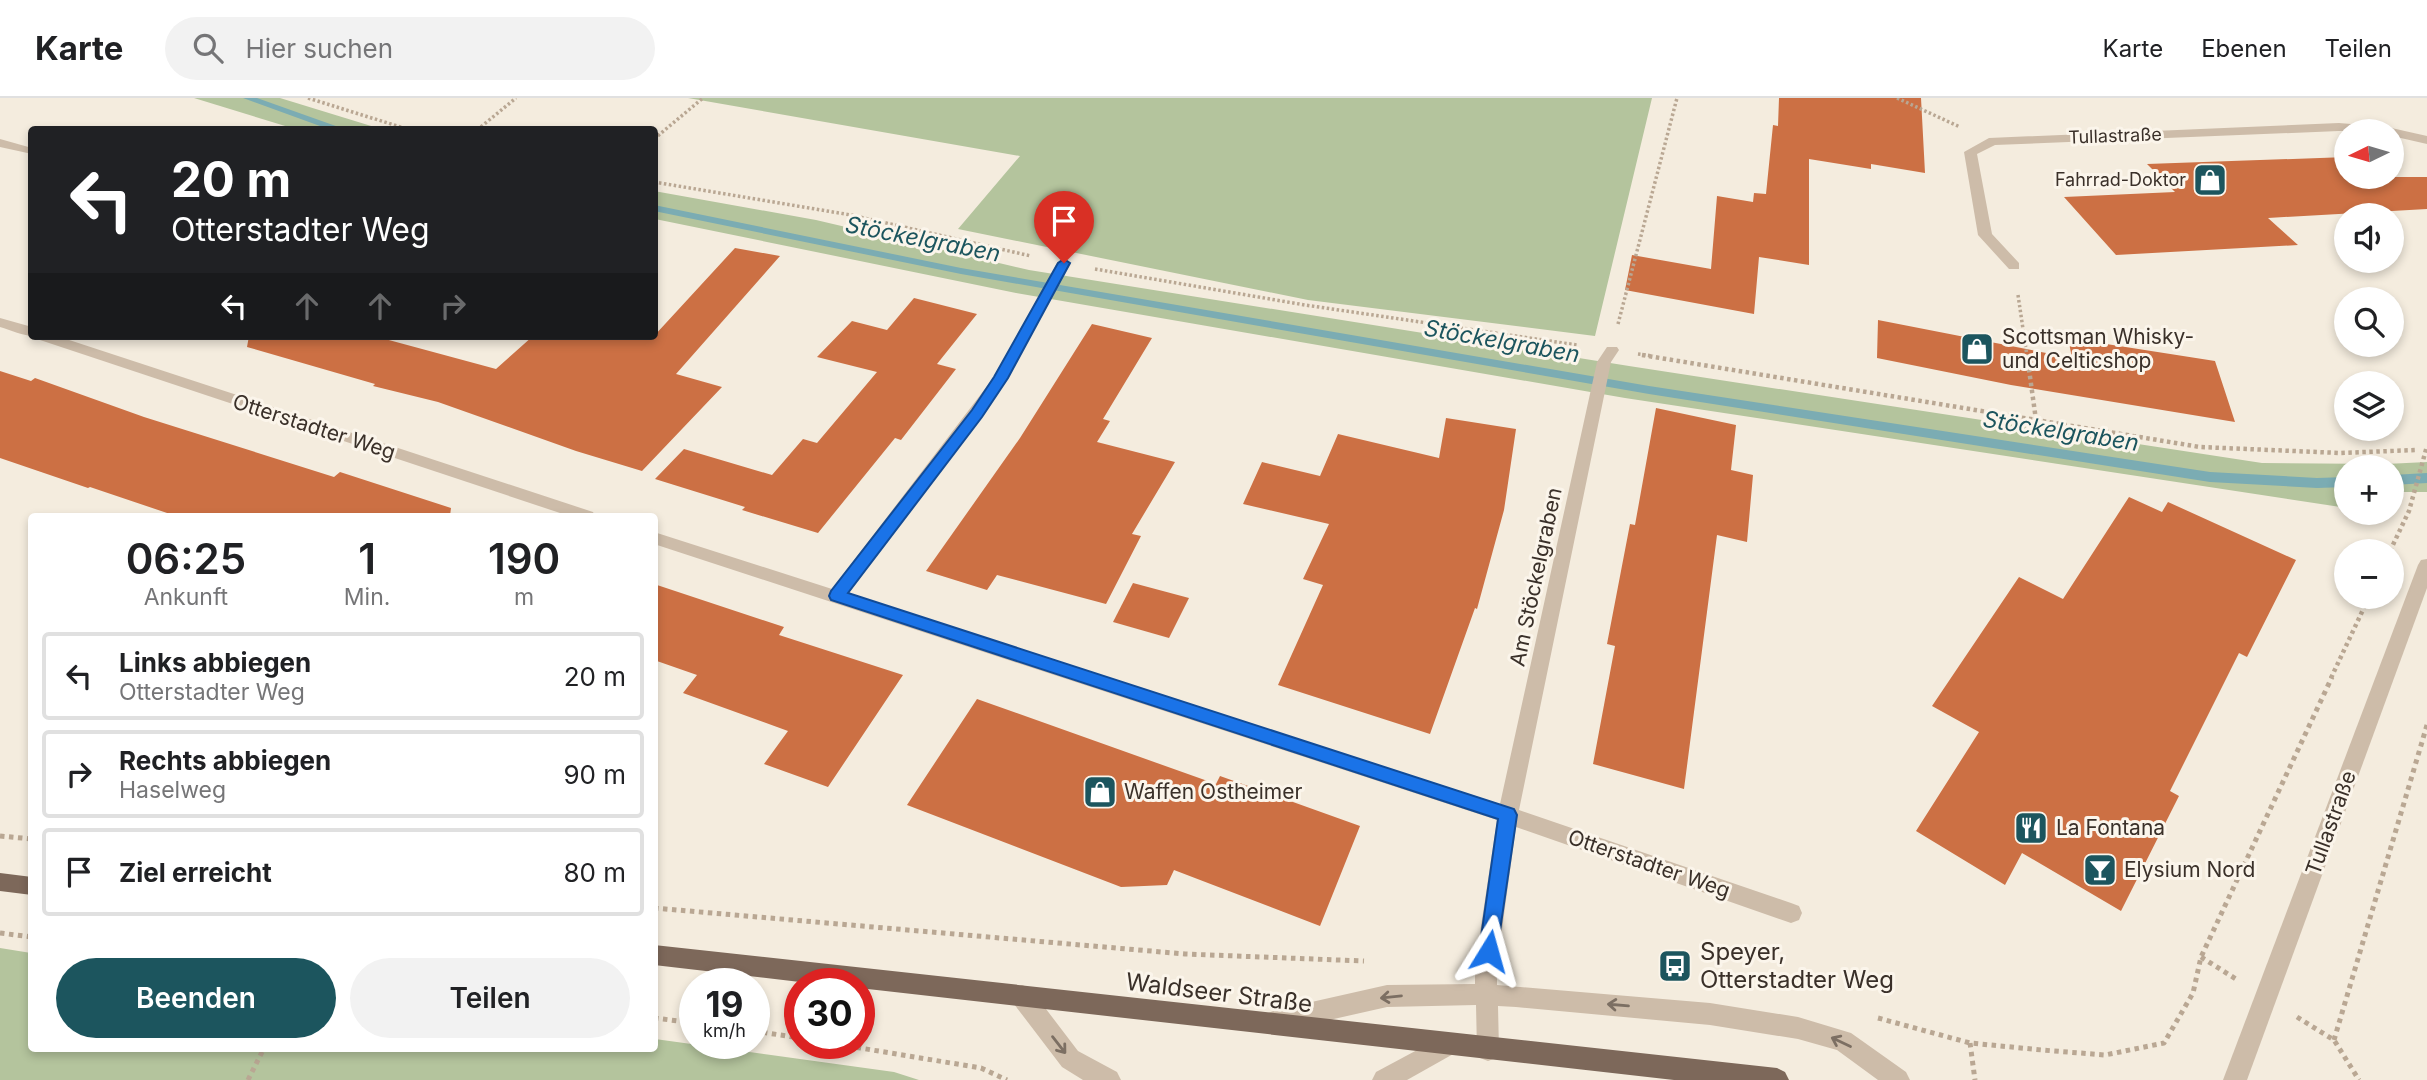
<!DOCTYPE html>
<html lang="de">
<head>
<meta charset="utf-8">
<style>
  body { margin:0; font-family:Inter,sans-serif; background:#f2f2f2; color:#202124; height:100vh; display:flex; flex-direction:column; font-size:26px; white-space:nowrap }
  * { box-sizing:border-box; margin:0 }
  p { font-size:23px; color:#757577 }
  .icon { flex:none; width:38px; height:38px; fill:none; stroke:currentColor; stroke-width:2; stroke-linecap:round; stroke-linejoin:round }
  .map { position:relative; flex:1; overflow:hidden }
  .details { position:absolute; left:28px; top:415px; width:630px; height:539px; display:flex; flex-direction:column; background:#fff; border-radius:7px; box-shadow:0 4px 10px #0003 }
  .details>* { flex:none }
  .banner { position:absolute; left:28px; top:28px; width:630px; height:214px; border-radius:7px; box-shadow:0 4px 10px #0003; background:#202124; color:#fff; overflow:hidden }
  .needle { width:46px; rotate:265deg }
  .controls { position:absolute; left:2334px; top:21px; display:grid; gap:14px }
  .controls a { display:grid; place-items:center; width:70px; height:70px; border-radius:50%; background:#fff; box-shadow:0 4px 10px #0003; font-size:35px }
  .speed { position:absolute; left:679px; top:870px; display:flex; gap:14px; font-size:35px; font-weight:700; text-align:center }
  .speed>* { display:grid; place-content:center; width:91px; height:91px; border-radius:50%; background:#fff; box-shadow:0 4px 10px #0003; line-height:1 }
  .speed small { font-size:18px; font-weight:400 }
  .speed .limit { border:10px solid #d22; background:#fff; color:#111 }
  .pin { position:absolute; display:grid; place-items:center; width:60px; height:60px; color:#fff; margin:-72px -30px; border-radius:50% 50% 50% 0; rotate:-45deg; box-shadow:0 0 7px #0007 }
  .pin .icon { rotate:45deg }
  .me { position:absolute; width:77px; margin:-38px; rotate:8deg; stroke-linejoin:round; filter:drop-shadow(0 0 5px #0008) }
  .turn { display:flex; align-items:center; gap:24px; height:147px; padding:0 28px; font-size:32px }
  .turn .icon { width:91px; height:91px; stroke-width:2.5 }
  .turn b { display:block; font-size:49px; line-height:60px }
  .lanes { display:flex; align-items:center; height:66px; padding:0 28px; background:#0003; justify-content:center; gap:35px; direction:ltr }
  .lanes .off { opacity:.35 }
  .eta { display:flex; justify-content:space-evenly; align-items:center; height:119px; text-align:center }
  .eta b { font-size:42px; font-weight:600; line-height:49px }
  .action { display:flex; gap:14px; margin-top:auto; padding:14px 28px }
  .action a { flex:1; height:80px; border-radius:42px; background:#1c555e; color:#fff; font-size:28px; font-weight:600; line-height:80px; text-align:center }
  .action a+a { background:#f2f2f2; color:#202124 }
  ul { padding:0; list-style:none }
  li { display:flex; align-items:center; gap:21px; height:88px; margin:0 14px 10px; padding:0 14px; border:4px solid #e0e0e0; border-radius:7px }
  li div { flex:1 }
  li b { display:block; font-size:26px }
  li em { font-style:normal }
  header { display:flex; align-items:center; gap:42px; box-sizing:border-box; height:98px; padding:0 35px; background:#fff; border-bottom:2px solid #e0e0e0 }
  header strong { font-size:33px }
  nav { display:flex; gap:38px; margin-inline-start:auto; font-size:24px }
  .search { width:490px; height:63px; background:#f2f2f2; display:flex; align-items:center; gap:18px; box-sizing:border-box; padding:0 24px; border-radius:38px; color:#757577; font-size:26px }
  .map>svg:first-child { display:block }
  .green { fill:#b4c49d }
  .lines { fill:none; stroke-linecap:round; stroke-linejoin:round }
  .stream { fill:#7bacb3; fill-rule:evenodd }
  .building { fill:#cc7044 }
  .path-far2 { stroke:#b9a793; stroke-width:3.5; stroke-dasharray:2.5 2.5; stroke-linecap:butt }
  .path-far1 { stroke:#b9a793; stroke-width:4.5; stroke-dasharray:3.5 3.5; stroke-linecap:butt }
  .path { stroke:#b9a793; stroke-width:5; stroke-dasharray:4.5 4.5; stroke-linecap:butt }
  .minor { fill:#cdbca9; fill-rule:evenodd }
  .major { fill:#7d685a; fill-rule:evenodd }
  .oneway { stroke:#7c6f63 }
  .route { fill:#1a73e8; stroke:#114b97; stroke-width:2 }
  .labels { text-anchor:middle; stroke-width:6; stroke-linejoin:round; paint-order:stroke }
  .far-street-label { font-size:18px; fill:#3a3029; stroke:#fbf5eb }
  .far-poi-label { font-size:18px; fill:#3a3029; stroke:#fbf5eb; text-anchor:end }
  .poi-label { font-size:21px; fill:#3a3029; stroke:#fbf5eb; text-anchor:start }
  .street-label { font-size:21px; fill:#3a3029; stroke:#fbf5eb }
  .water-label { font-size:23px; font-style:italic; fill:#1c555e; stroke:#fbf5eb }
  .near-poi-label { font-size:24px; fill:#3a3029; stroke:#fbf5eb; text-anchor:start }
  .near-street-label { font-size:24px; fill:#3a3029; stroke:#fbf5eb }
</style>
</head>
<body>
<header>
<strong>Karte</strong>
<div class="search"><svg class="icon" aria-label="search" viewBox="0 0 24 24"><circle cx="10" cy="10" r="6"/><path d="M15 15l6 6"/></svg>Hier suchen</div>
<nav><a>Karte</a><a>Ebenen</a><a>Teilen</a></nav>
</header>
<div class="map">
<svg width="2427" height="982" viewBox="0 0 2427 982">
  <rect width="100%" height="100%" fill="#f4ecde"/>
  <g class="green">
    <path d="M194,0H280L381,31H295Z"/>
    <path d="M688,0H1652L1595,238L1308,202L958,131L1020,58Z"/>
    <path d="M654,93L816,122L1029,172L1629,268L2262,365L2386,366L2427,364V394H2392V369H2347V410L1625,300L1016,195L655,121Z"/>
    <path d="M0,850L31,855L32,950H654L655,941L894,974L919,982H0Z"/>
  </g>
  <g class="lines">
    <g class="stream">
      <path d="M243,0H257L347,32H331Z"/>
      <path d="M654,107L961,170L1649,288L2210,374L2317,380L2347,379V389L2317,390L2210,384L1649,296L961,176L654,113Z"/>
      <path d="M2427,375V385L2392,387V377Z"/>
    </g>
  </g>
  <g class="building">
    <path d="M1779,0H1921L1925,75L1871,66V71L1809,61V167L1759,159L1754,216L1625,192L1632,157L1711,171L1717,98L1753,104L1754,95L1766,96L1773,27L1778,28Z"/>
    <path d="M2347,59V79H2427V111L2268,120L2298,147L2116,157L2064,99L2175,94L2147,66Z"/>
    <path d="M735,150L780,158L676,276L722,289L642,373L576,353L438,304L373,288L375,286L247,249L249,238H374L496,271L533,238H654Z"/>
    <path d="M914,200L977,216L937,266L956,271L901,342L895,340L818,435L742,412L745,409L655,381L684,351L772,377L803,341L817,345L877,274L817,259L852,223L887,232Z"/>
    <path d="M1878,222L2072,260L2068,240L2215,263L2235,324L2011,287L1877,260Z"/>
    <path d="M1092,226L1152,240L1103,321L1110,323L1097,344L1175,364L1132,436L1141,438L1106,506L997,477L987,492L926,473L1020,340Z"/>
    <path d="M0,273L31,283L35,280L144,319L334,379L340,374L451,410L450,418H176L90,389L88,390L0,360Z"/>
    <path d="M1656,310L1736,327L1731,372L1753,377L1747,444L1717,437L1684,691L1593,666L1615,548L1607,546L1630,426L1635,427Z"/>
    <path d="M1446,320L1516,331L1504,412L1477,511L1475,510L1430,636L1278,587L1323,487L1303,481L1329,426L1243,406L1262,364L1320,378L1338,336L1439,360Z"/>
    <path d="M2129,399L2162,414L2168,404L2296,462L2247,559L2239,555L2170,693L2179,698L2121,813L2022,755L2005,787L1916,733L1979,634L1932,608L2019,479L2063,501Z"/>
    <path d="M1133,485L1189,500L1169,540L1113,524Z"/>
    <path d="M654,486L784,529L779,537L903,577L828,689L764,666L788,633L683,595L697,577L654,562Z"/>
    <path d="M977,601L1216,686L1220,678L1360,728L1320,828L1174,772L1167,787L1121,789L907,707Z"/>
  </g>
  <g class="lines">
    <g class="path-far2">
      <path d="M308,0L410,32"/>
      <path d="M1897,0L1960,29"/>
      <path d="M477,32L516,0"/>
      <path d="M654,41L703,0"/>
      <path d="M654,84L851,117L1031,158"/>
      <path d="M1095,171L1305,207L1577,247"/>
      <path d="M2018,197L2027,258"/>
      <path d="M1618,226L1677,0"/>
      <path d="M1638,256L1653,258"/>
    </g>
    <g class="path-far1">
      <path d="M1642,257L2200,349L2340,355L2416,352"/>
      <path d="M2027,257L2036,322"/>
      <path d="M2390,453L2409,413L2427,348"/>
      <path d="M2331,580L2369,499"/>
    </g>
    <g class="path">
      <path d="M0,738L32,741"/>
      <path d="M654,810L1185,856L1364,863"/>
      <path d="M0,835L32,839"/>
      <path d="M2201,859L2236,881"/>
      <path d="M2297,919L2334,942L2359,982"/>
      <path d="M654,920L695,925"/>
      <path d="M1878,920L1970,945L2042,952L2105,957L2164,945L2193,895L2201,859L2332,579"/>
      <path d="M754,933L800,940"/>
      <path d="M2334,942L2427,627"/>
      <path d="M830,945L981,970L1007,982"/>
      <path d="M1970,945L1975,982"/>
      <path d="M248,982L264,950"/>
    </g>
    <g class="minor">
      <path d="M2339,25L2387,29L2427,38V46L2392,38V33H2339L1995,47L1977,56L1992,136L2019,165V171H2009L1978,137L1964,54L1989,40Z"/>
      <path d="M0,41L32,50V56L0,49Z"/>
      <path d="M1064,161L1071,165L1006,283L848,496L1500,706L1597,264L1607,249H1617L1619,252L1611,264L1519,712L1791,805L1799,808L1802,815L1799,822L1791,825L1516,729L1497,868V887L1710,905L1798,919L1851,935L1906,974L1910,982H1878L1837,952L1798,941L1710,927L1516,909L1498,908L1499,952L1496,960L1488,963L1480,960L1477,952L1476,907L1387,909L1276,934L1268,931L1265,923L1268,915L1276,912L1387,887L1475,886V868L1497,722L654,446V434L832,491L994,279L1057,165Z"/>
      <path d="M0,220L32,229V238H34C23,238 11,232 0,229Z"/>
      <path d="M35,238H57L593,414L595,418H569L37,241Z"/>
      <path d="M2427,461V490L2247,982H2223L2418,467L2421,462Z"/>
      <path d="M1022,887L1030,890L1078,953L1117,974L1121,982H1083L1062,969L1014,906L1011,898L1014,890Z"/>
      <path d="M1447,936L1455,939L1458,947L1455,955L1407,982H1372L1376,974Z"/>
    </g>
    <g class="major">
      <path d="M0,775L32,779V797L0,793Z"/>
      <path d="M654,847L1777,970L1785,974L1789,982H1674L859,890V886H817L654,867Z"/>
    </g>
  </g>
  <defs><path id="oneway-shaft" d="M-6 0H5M1.5-3L5.5 0L1.5 3" fill="none" stroke-width="1.6" stroke-linecap="round" stroke-linejoin="round" transform="scale(1.75)"/></defs>
  <g class="oneway">
    <use href="#oneway-shaft" transform="translate(1391 899) rotate(174)"/>
    <use href="#oneway-shaft" transform="translate(1618 907) rotate(-175)"/>
    <use href="#oneway-shaft" transform="translate(1841 944) rotate(-155)"/>
    <use href="#oneway-shaft" transform="translate(1059 947) rotate(52)"/>
  </g>
  <path class="route" d="M1064,161L1070,165L1008,280L982,319L848,495L1514,711L1517,717L1496,860L1489,863L1482,860L1479,853L1498,721L831,502L829,498L831,493L972,312L994,279L1058,165Z"/>
  <defs>
    <symbol id="shop-square" viewBox="-11 -11 22 22"><rect x="-9" y="-9" width="18" height="18" rx="4" fill="#1c555e" stroke="#fbf5eb"/><path d="M-5-2.5h2.3a2.7 3.5 0 0 1 5.4 0H5L5.5 6h-11ZM-1.5-2.5h3a1.5 2.3 0 0 0-3 0Z" fill="#fff"/></symbol>
    <symbol id="restaurant-square" viewBox="-11 -11 22 22"><rect x="-9" y="-9" width="18" height="18" rx="4" fill="#1c555e" stroke="#fbf5eb"/><path d="M-5-6h1v4h1v-4h1v4h1v-4h1v5L-1.5 .5V6h-2V.5L-5-1ZM5-6V6H3V1.5H1.5Q1.5-4 5-6Z" fill="#fff"/></symbol>
    <symbol id="bar-square" viewBox="-11 -11 22 22"><rect x="-9" y="-9" width="18" height="18" rx="4" fill="#1c555e" stroke="#fbf5eb"/><path d="M-6-5H6L.8 .8V4.5H3.5V6h-7V4.5H-.8V.8Z" fill="#fff"/></symbol>
    <symbol id="bus-square" viewBox="-11 -11 22 22"><rect x="-9" y="-9" width="18" height="18" rx="4" fill="#1c555e" stroke="#fbf5eb"/><path d="M-5-6H5V4H4V6H2V4H-2V6H-4V4H-5ZM-3.5-4V0h7V-4ZM-3.5 1.2v1.5H-2V1.2ZM2 1.2v1.5H3.5V1.2Z" fill="#fff"/></symbol>
  </defs>
  <g fill-rule="evenodd">
    <use href="#shop-square" x="2191" y="63" width="38" height="38"/>
    <use href="#shop-square" x="1958" y="232" width="38" height="38"/>
    <use href="#shop-square" x="1081" y="675" width="38" height="38"/>
    <use href="#restaurant-square" x="2012" y="711" width="38" height="38"/>
    <use href="#bar-square" x="2081" y="753" width="38" height="38"/>
    <use href="#bus-square" x="1656" y="849" width="38" height="38"/>
  </g>
  <g class="labels">
    <g class="far-street-label">
      <text transform="translate(2115 38) rotate(-2)" y="6">Tullastraße</text>
    </g>
    <g class="far-poi-label">
      <text x="2186" y="88">Fahrrad-Doktor</text>
    </g>
    <g class="poi-label">
      <text x="2002" y="246">Scottsman Whisky-<tspan x="2002" dy="24">und Celticshop</tspan></text>
      <text x="1124" y="701">Waffen Ostheimer</text>
      <text x="2056" y="737">La Fontana</text>
      <text x="2124" y="779">Elysium Nord</text>
    </g>
    <g class="street-label">
      <text transform="translate(314 329) rotate(18)" y="7">Otterstadter Weg</text>
      <text transform="translate(1536 479) rotate(-78)" y="7">Am Stöckelgraben</text>
      <text transform="translate(2331 725) rotate(-70)" y="7">Tullastraße</text>
      <text transform="translate(1649 766) rotate(19)" y="7">Otterstadter Weg</text>
    </g>
    <g class="water-label">
      <text transform="translate(923 141) rotate(11)" y="8">Stöckelgraben</text>
      <text transform="translate(1502 243) rotate(10)" y="8">Stöckelgraben</text>
      <text transform="translate(2061 333) rotate(9)" y="8">Stöckelgraben</text>
    </g>
    <g class="near-poi-label">
      <text x="1700" y="862">Speyer,<tspan x="1700" dy="28">Otterstadter Weg</tspan></text>
    </g>
    <g class="near-street-label">
      <text transform="translate(1219 895) rotate(7)" y="8">Waldseer Straße</text>
    </g>
  </g>
</svg>
<div class="controls">
<a><svg class="needle" viewBox="-14 -14 28 28"><path d="M0-13l5 13h-10z" fill="#e53935"/><path d="M0 13l5-13h-10z" fill="#757577"/></svg></a>
<a><svg class="icon" aria-label="sound" viewBox="0 0 24 24"><path d="M4 9h4l5-4v14l-5-4H4zM17 9q2 3 0 6"/></svg></a>
<a><svg class="icon" aria-label="search" viewBox="0 0 24 24"><circle cx="10" cy="10" r="6"/><path d="M15 15l6 6"/></svg></a>
<a><svg class="icon" aria-label="layers" viewBox="0 0 24 24"><path d="M12 4l9 5-9 5-9-5zM3 14l9 5 9-5"/></svg></a>
<a>+</a>
<a>−</a>
</div>
<div class="speed"><div>19<small>km/h</small></div><div class="limit">30</div></div>
<div class="pin" style="left:1064px;top:165px;background:#d93025"><svg class="icon" aria-label="arrive" viewBox="0 0 24 24"><path d="M6 21V4h12l-3 4 3 4H6"/></svg></div>
<svg class="me" style="left:1489px;top:853px" viewBox="-20 -20 40 40"><path d="M0-17L14 15 0 8-14 15z" fill="#1a73e8" stroke="#fff" stroke-width="4"/></svg>
<div class="banner">
<div class="turn"><svg class="icon" aria-label="left" viewBox="0 0 24 24"><path d="M17 20v-9H6M10 6l-5 5 5 5"/></svg><div><b>20 m</b>Otterstadter Weg</div></div>
<div class="lanes"><svg class="icon" aria-label="left" viewBox="0 0 24 24"><path d="M17 20v-9H6M10 6l-5 5 5 5"/></svg><svg class="icon off" aria-label="ahead" viewBox="0 0 24 24"><path d="M12 20V5M6 11l6-6 6 6"/></svg><svg class="icon off" aria-label="ahead" viewBox="0 0 24 24"><path d="M12 20V5M6 11l6-6 6 6"/></svg><svg class="icon off" aria-label="right" viewBox="0 0 24 24"><path d="M7 20v-9h11M14 6l5 5-5 5"/></svg></div>
</div>
<section class="details">
<div class="eta">
<div><b>06:25</b><p>Ankunft</p></div>
<div><b>1</b><p>Min.</p></div>
<div><b>190</b><p>m</p></div>
</div>
<ul>
<li><svg class="icon" aria-label="left" viewBox="0 0 24 24"><path d="M17 20v-9H6M10 6l-5 5 5 5"/></svg><div><b>Links abbiegen</b><p>Otterstadter Weg</p></div><em>20 m</em></li>
<li><svg class="icon" aria-label="right" viewBox="0 0 24 24"><path d="M7 20v-9h11M14 6l5 5-5 5"/></svg><div><b>Rechts abbiegen</b><p>Haselweg</p></div><em>90 m</em></li>
<li><svg class="icon" aria-label="arrive" viewBox="0 0 24 24"><path d="M6 21V4h12l-3 4 3 4H6"/></svg><div><b>Ziel erreicht</b></div><em>80 m</em></li>
</ul>
<div class="action"><a>Beenden</a><a>Teilen</a></div>
</section>
</div>
</body>
</html>
